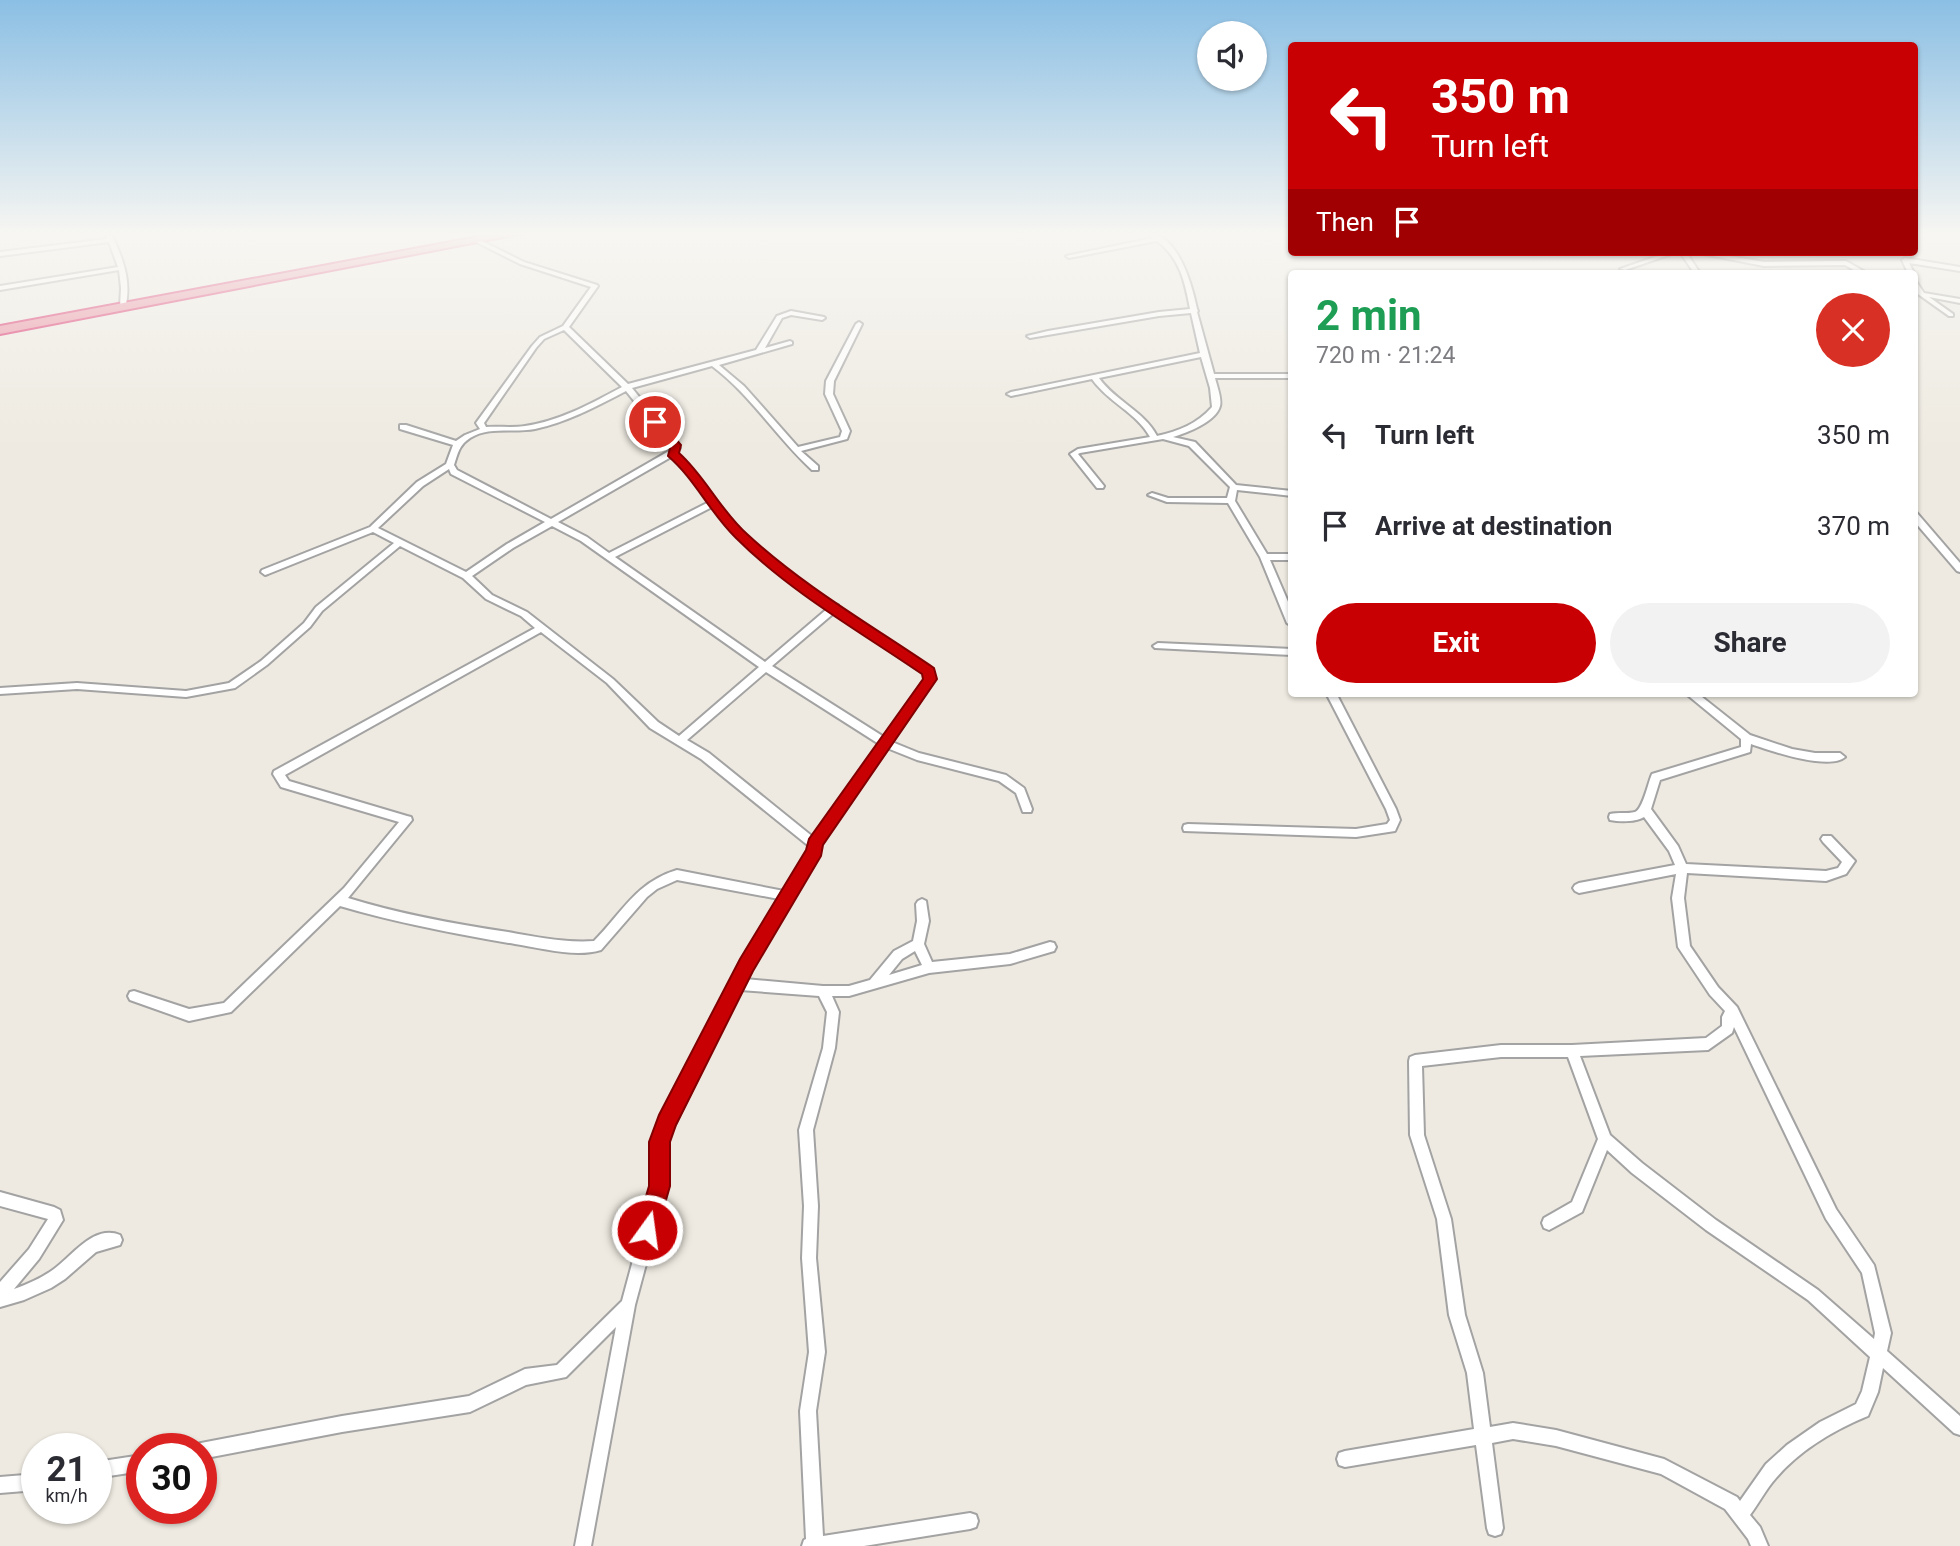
<!DOCTYPE html>
<html lang="en">
<head>
<meta charset="utf-8">
<style>
  body { margin:0; font-family:Roboto,sans-serif; background:#f2f2f3; color:#2b2b33; height:100vh; display:flex; flex-direction:column; font-size:26px; white-space:nowrap }
  * { box-sizing:border-box; margin:0 }
  p { font-size:23px; color:#7c7c81 }
  .icon { flex:none; width:38px; height:38px; fill:none; stroke:currentColor; stroke-width:2; stroke-linecap:round; stroke-linejoin:round }
  .map { position:relative; flex:1; overflow:hidden }
  .panel { position:absolute; left:1288px; top:270px; width:630px; height:427px; display:flex; flex-direction:column; background:#fff; border-radius:7px; box-shadow:0 2px 5px #0004 }
  .panel>* { flex:none }
  .top-card { position:absolute; left:1288px; top:42px; width:630px; height:214px; border-radius:7px; box-shadow:0 2px 5px #0004; background:#c80003; color:#fff; overflow:hidden }
  .buttons { position:absolute; left:1197px; top:21px; display:grid; gap:14px }
  .buttons a { display:grid; place-items:center; width:70px; height:70px; border-radius:50%; background:#fff; box-shadow:0 2px 5px #0004; font-size:35px }
  .speed { position:absolute; left:21px; top:1433px; display:flex; gap:14px; font-size:35px; font-weight:700; text-align:center }
  .speed>* { display:grid; place-content:center; width:91px; height:91px; border-radius:50%; background:#fff; box-shadow:0 2px 5px #0004; line-height:1 }
  .speed small { font-size:18px; font-weight:400 }
  .speed .limit { border:10px solid #d22; background:#fff; color:#111 }
  .pin { position:absolute; display:grid; place-items:center; width:60px; height:60px; color:#fff; margin:-30px; border:4px solid #fff; border-radius:50%; box-shadow:0 2px 7px #0007 }
  .me { position:absolute; width:77px; margin:-38px; rotate:14deg; stroke-linejoin:round; filter:drop-shadow(0 0 5px #0008) }
  .turn { display:flex; align-items:center; gap:24px; height:147px; padding:0 28px; font-size:32px }
  .turn .icon { width:91px; height:91px; stroke-width:2.5 }
  .turn b { display:block; font-size:49px; line-height:60px }
  .then { display:flex; align-items:center; height:66px; padding:0 28px; background:#0003; gap:14px; font-size:26px }
  .round { display:grid; place-items:center; flex:none; width:74px; height:74px; border-radius:37px; background:#f2f2f3 }
  .head { display:flex; align-items:center; justify-content:space-between; height:119px; padding:0 28px }
  h1 { font-size:42px; font-weight:700; line-height:52px; color:#1e9e55 }
  .action { display:flex; gap:14px; margin-top:auto; padding:14px 28px }
  .action a { flex:1; height:80px; border-radius:42px; background:#c80003; color:#fff; font-size:28px; font-weight:700; line-height:80px; text-align:center }
  .action a+a { background:#f2f2f3; color:#2b2b33 }
  ul { padding:0; list-style:none }
  li { display:flex; align-items:center; gap:21px; height:91px; padding:0 28px }
  li div { flex:1 }
  li b { display:block; font-size:26px }
  li em { font-style:normal }
  .map>svg:first-child { display:block }
  .lines { fill:none; stroke-linecap:round; stroke-linejoin:round }
  .street-casing { stroke:#a3a3a3; stroke-width:4 }
  .highway-casing { stroke:#da2062; stroke-width:4 }
  .street { fill:#fff; fill-rule:evenodd }
  .highway { fill:#e8879a; fill-rule:evenodd }
  .route { fill:#c80003; stroke:#820002; stroke-width:2 }
</style>
</head>
<body>
<div class="map">
<svg width="1960" height="1546" viewBox="0 0 1960 1546">
  <rect width="100%" height="100%" fill="#eeeae1"/>
  <g class="lines">
    <defs>
      <g id="street">
        <path d="M1147,233C1178,233 1192,285 1197,309L1198,311L1197,312L1214,374H1292V378H1215C1217,386 1222,399 1220,406C1216,422 1186,433 1173,437L1195,442L1236,485L1292,491V496L1237,490L1235,501L1267,554H1292V560H1270L1292,611V626L1287,623L1260,557L1228,503L1167,502L1148,495L1152,493L1168,498H1227L1230,487L1189,446L1163,439L1080,453L1078,454L1104,486L1103,488H1097L1070,454L1078,449L1150,437C1137,413 1108,402 1092,379L1011,396L1007,394L1011,392L1200,353L1191,313L1159,316L1030,338L1027,336L1048,331L1159,312L1190,309C1185,282 1180,258 1157,241L1069,258L1066,256L1153,238ZM1201,357L1210,388L1212,407C1197,424 1179,431 1157,436C1144,411 1115,401 1099,378Z"/>
        <path d="M107,235L112,236C123,258 132,283 125,308L120,307L121,288L119,270L0,290V286L118,267L109,242L0,256V252L107,239Z"/>
        <path d="M476,240H480L524,262L597,285L598,286L569,327L628,384L756,350L777,316L791,311L824,317L825,318L822,320L791,315L782,318L765,348L790,341L792,342V344L719,365L744,386L798,447L840,437L842,431L825,394L826,381L856,324L859,322L862,324L834,381L833,394L850,431L847,439L801,451L818,466V470H812C776,437 751,395 712,366L632,388L680,448L676,453C699,475 715,502 736,525C763,556 800,581 834,604L838,605L839,608L932,670L935,679L892,742L919,753L1006,775L1024,788L1032,809L1031,812H1023L1016,793L999,781L917,760L887,748L820,844V849L745,979L823,986H849L870,980L894,951L913,941L917,921L916,904L918,901L922,899L926,901L929,921L924,944L932,962L1010,954L1050,942L1054,943L1056,947L1054,951L1010,964L929,973L849,996H832L839,1012L835,1048L813,1130L818,1206L816,1258L825,1352L816,1411L823,1536L970,1513L976,1515L978,1521L976,1527L970,1529L864,1546H802L804,1540L806,1539L800,1411L809,1352L802,1258L804,1206L799,1130L823,1048L827,1012L819,996L740,990L666,1143L667,1186L635,1305L591,1546H575L616,1327L566,1377L526,1385L470,1412L342,1432L201,1459V1449H194L195,1445L201,1443L342,1416L469,1396L525,1369L557,1365L622,1301L653,1186L652,1142L742,961L779,899L677,880L657,889L647,897L601,950C575,958 542,948 515,944C456,934 398,923 340,906L231,1012L189,1021L130,1000L128,996L130,992L134,991L189,1009L224,1003L344,888L399,822L281,787L273,774L274,771L535,628L521,616L486,599L463,578L400,546L322,611L310,627L267,665L235,688L186,697L77,689L0,694V688L77,683L186,691L229,683L261,661L304,623L316,607L394,543L373,532L268,574L265,575L261,572L262,570L370,527L417,482L446,464L453,445L400,429V425H406L456,441L465,435L480,429L476,423L532,346L540,337L563,326L591,287L520,264L476,242ZM564,330L622,387C592,403 560,421 525,426C512,428 499,426 486,427L484,423L536,348L544,339ZM626,391L672,448L669,451L551,519L457,470L454,465C458,453 459,445 470,438C489,426 514,433 535,429C568,422 597,406 626,391ZM671,457L688,474L709,502L609,553L587,537L558,522ZM449,469L451,474L545,522L507,544L466,572L378,528L423,486ZM712,507C744,548 785,579 827,609L765,662L615,557ZM552,526L581,541L759,667L679,736L658,722L613,679L527,612L492,595L472,576L513,548ZM834,613L924,674L925,679L884,737L772,666ZM541,632L607,683L650,728L701,759L810,847L784,891L677,870C635,883 623,912 594,941C565,943 536,937 508,932C454,924 400,914 348,898L412,820L411,817L407,816L289,781L285,775ZM766,672L879,744L813,837L709,753L687,740ZM915,951L922,965L889,975L902,959Z"/>
        <path d="M1669,252H1678L1625,270L1620,269Z"/>
        <path d="M1680,252H1686L1700,273H1694Z"/>
        <path d="M1692,252H1706L1764,262L1846,261L1867,273H1859L1845,265L1764,266Z"/>
        <path d="M1905,258L1960,267V271L1909,263L1914,273H1908L1902,260Z"/>
        <path d="M1914,278L1924,293L1960,299V303L1929,297L1953,314V316H1949L1918,294L1914,288Z"/>
        <path d="M1914,513H1917L1960,563V572L1957,571L1914,521Z"/>
        <path d="M1158,643L1292,649V655L1155,648L1153,646Z"/>
        <path d="M1326,693H1336L1396,809L1400,820L1395,831L1356,837L1184,831L1183,828L1184,825L1188,824L1356,829L1387,824L1390,820L1386,809Z"/>
        <path d="M1685,693H1697L1750,735L1792,749L1815,753H1840L1845,757C1829,771 1771,751 1751,744L1750,752L1660,780L1651,809L1678,846L1686,864L1826,871L1838,868L1842,862L1823,842L1821,839L1823,836H1831L1855,861L1846,874L1826,881L1687,873L1684,898L1690,946L1718,987L1737,1007L1836,1209L1874,1265L1891,1333L1887,1351L1960,1416V1435L1954,1433L1883,1368L1878,1392L1868,1416C1834,1430 1800,1450 1776,1478C1766,1489 1759,1503 1750,1515L1760,1527L1768,1546H1751L1748,1539L1725,1509L1661,1474L1556,1446L1513,1439L1492,1443L1503,1528L1501,1534L1495,1536L1489,1534L1487,1528L1476,1445L1345,1467L1339,1465L1337,1459L1339,1453L1345,1451L1474,1429L1467,1373L1449,1315L1437,1219L1410,1135L1409,1061L1410,1057L1415,1055L1501,1045H1572L1706,1038L1722,1026V1017L1725,1011L1710,995L1678,947L1672,898L1676,874L1579,893L1575,891L1573,888L1575,885L1579,883L1675,865L1669,851L1644,817C1636,822 1620,822 1610,820L1609,817L1610,814C1618,812 1627,814 1635,812C1643,809 1648,783 1652,774L1741,747V739ZM1734,1027L1826,1219L1862,1273L1875,1333L1874,1339L1818,1290L1716,1220L1642,1163L1610,1135L1580,1056L1708,1050L1732,1033ZM1501,1057H1568L1598,1139L1572,1202L1544,1218L1542,1223L1544,1228L1549,1230L1582,1212L1607,1150L1632,1173L1706,1230L1808,1300L1870,1357L1862,1391L1856,1404L1820,1422L1787,1445L1766,1464L1740,1501L1737,1497L1664,1459L1556,1430L1513,1423L1490,1427L1483,1373L1465,1315L1451,1219L1424,1135L1422,1066Z"/>
        <path d="M0,1192L54,1207L60,1210L63,1220L39,1259L14,1289C28,1284 42,1278 54,1269C72,1256 94,1224 120,1235L122,1240L120,1245L96,1252L65,1279L51,1288L24,1300L0,1307V1282L29,1249L48,1219L0,1206Z"/>
        <path d="M142,1455V1471L96,1478V1462Z"/>
        <path d="M37,1474V1490L0,1493V1477Z"/>
      </g>
      <path id="highway" d="M499,233H524L0,334V326Z"/>
    </defs>
    <use href="#street" class="street-casing"/>
    <use href="#highway" class="highway-casing"/>
    <use href="#street" class="street"/>
    <use href="#highway" class="highway"/>
  </g>
  <linearGradient id="sky" x2="0" y2="1"><stop stop-color="#8bbfe4"/><stop offset="0.52" stop-color="#f7f6f2"/><stop offset="1" stop-color="#f7f6f2" stop-opacity="0"/></linearGradient>
  <rect width="1960" height="450" fill="url(#sky)"/>
  <path class="route" d="M651,419H659L681,445L679,453C705,476 720,510 747,534C803,586 871,625 934,668L937,679L823,845L821,856L753,971L676,1125L670,1142V1186L655,1238L647,1241L640,1238L636,1230L649,1186V1142L659,1115L740,959L806,850L809,839L923,679L922,674C859,631 790,592 736,538C710,513 695,479 668,456L670,448L649,422Z"/>
</svg>
<div class="buttons">
<a><svg class="icon" aria-label="sound" viewBox="0 0 24 24"><path d="M4 9h4l5-4v14l-5-4H4zM17 9q2 3 0 6"/></svg></a>
</div>
<div class="speed"><div>21<small>km/h</small></div><div class="limit">30</div></div>
<div class="pin" style="left:655px;top:422px;background:#d93025"><svg class="icon" aria-label="arrive" viewBox="0 0 24 24"><path d="M6 21V4h12l-3 4 3 4H6"/></svg></div>
<svg class="me" style="left:647px;top:1230px" viewBox="-20 -20 40 40"><circle r="17" fill="#c80003" stroke="#fff" stroke-width="3"/><path d="M0-11L8 9 0 5-8 9z" fill="#fff"/></svg>
<div class="top-card">
<div class="turn"><svg class="icon" aria-label="left" viewBox="0 0 24 24"><path d="M17 20v-9H6M10 6l-5 5 5 5"/></svg><div><b>350 m</b>Turn left</div></div>
<div class="then">Then<svg class="icon" aria-label="arrive" viewBox="0 0 24 24"><path d="M6 21V4h12l-3 4 3 4H6"/></svg></div>
</div>
<section class="panel">
<div class="head"><div><h1>2 min</h1><p>720 m · 21:24</p></div><a class="round" style="background:#d93025;color:#fff"><svg class="icon" aria-label="close" viewBox="0 0 24 24"><path d="M6 6l12 12M18 6L6 18"/></svg></a></div>
<ul>
<li><svg class="icon" aria-label="left" viewBox="0 0 24 24"><path d="M17 20v-9H6M10 6l-5 5 5 5"/></svg><div><b>Turn left</b></div><em>350 m</em></li>
<li><svg class="icon" aria-label="arrive" viewBox="0 0 24 24"><path d="M6 21V4h12l-3 4 3 4H6"/></svg><div><b>Arrive at destination</b></div><em>370 m</em></li>
</ul>
<div class="action"><a>Exit</a><a>Share</a></div>
</section>
</div>
</body>
</html>
